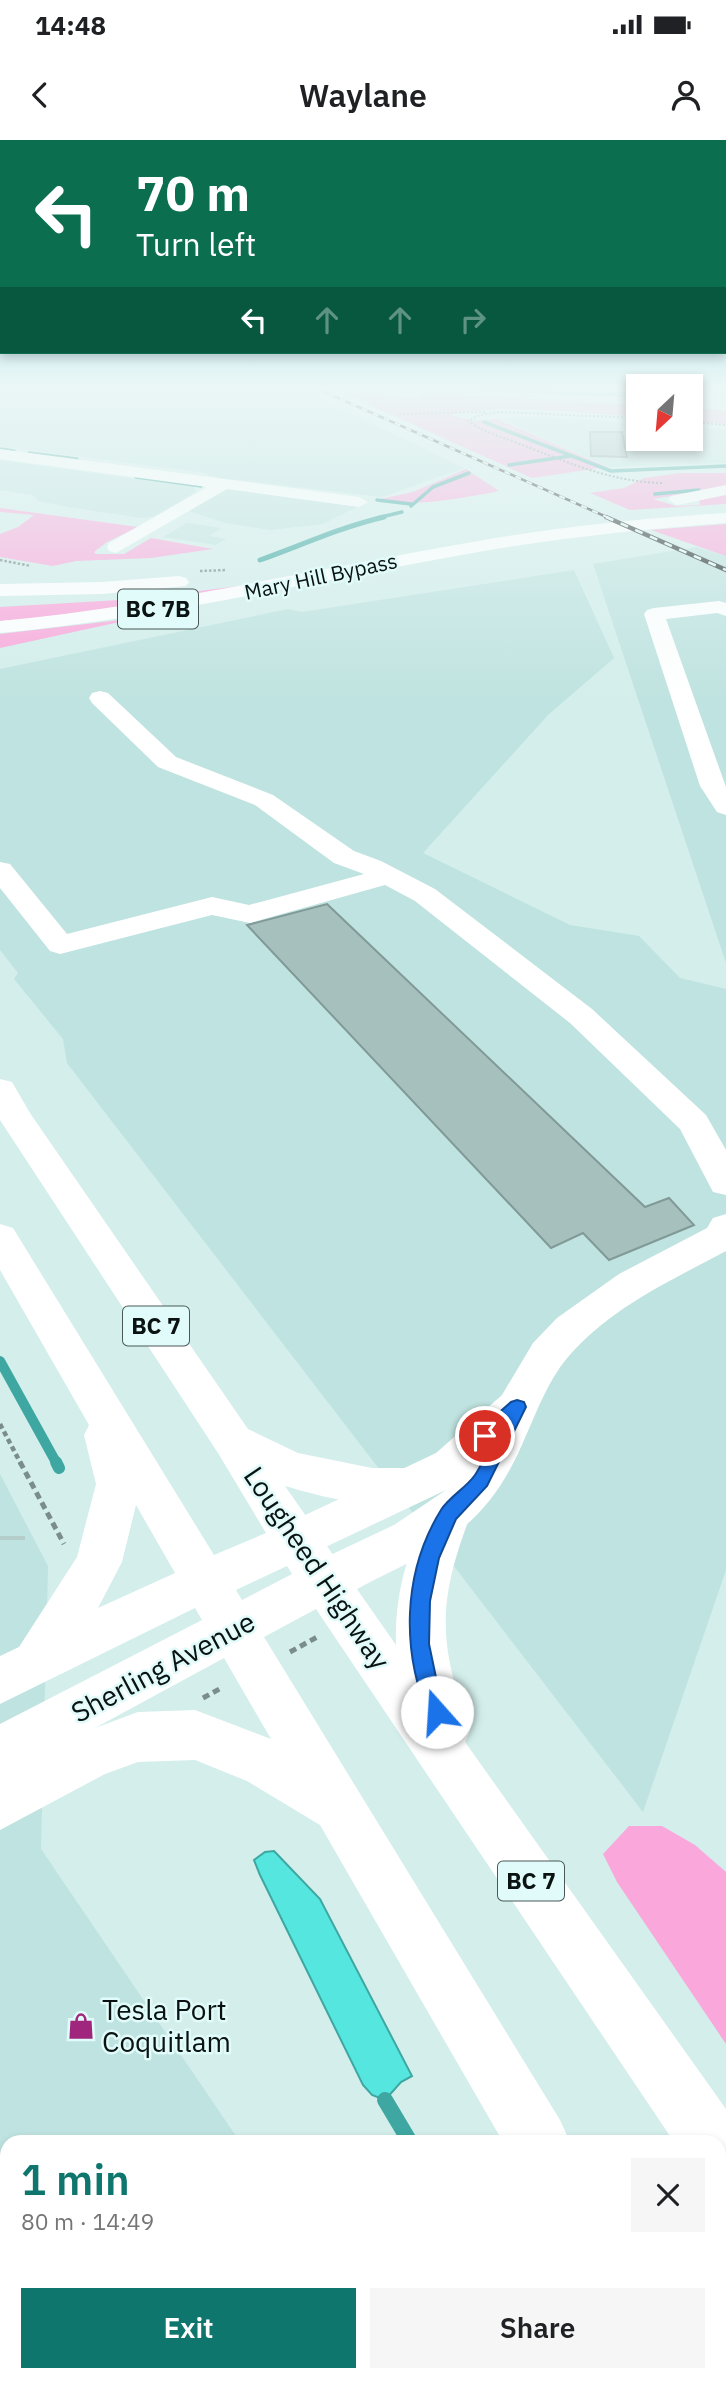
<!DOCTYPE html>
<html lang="en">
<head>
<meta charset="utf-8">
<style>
  body { margin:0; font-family:"IBM Plex Sans",sans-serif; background:#f6f6f6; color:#202124; height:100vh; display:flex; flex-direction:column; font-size:26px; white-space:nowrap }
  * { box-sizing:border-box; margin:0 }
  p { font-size:23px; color:#757577 }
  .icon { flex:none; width:38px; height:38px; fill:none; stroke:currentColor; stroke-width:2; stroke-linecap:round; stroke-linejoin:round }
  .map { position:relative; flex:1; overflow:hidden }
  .drawer { position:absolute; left:0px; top:1995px; width:726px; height:247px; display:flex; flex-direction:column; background:#fff; border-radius:21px 21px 0 0; box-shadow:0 4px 10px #0003 }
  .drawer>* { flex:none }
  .top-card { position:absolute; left:0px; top:0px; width:726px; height:214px; box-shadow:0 4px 10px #0003; background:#0b6e4f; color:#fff; overflow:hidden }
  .needle { width:46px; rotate:206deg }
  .fabs { position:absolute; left:626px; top:234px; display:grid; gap:14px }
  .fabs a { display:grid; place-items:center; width:77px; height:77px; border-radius:0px; background:#fff; box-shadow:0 4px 10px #0003; font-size:35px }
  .pin { position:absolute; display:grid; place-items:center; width:60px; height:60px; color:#fff; margin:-30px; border:4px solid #fff; border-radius:50%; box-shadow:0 2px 7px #0007 }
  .me { position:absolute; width:77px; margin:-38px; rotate:341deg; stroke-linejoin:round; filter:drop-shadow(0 0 5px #0008) }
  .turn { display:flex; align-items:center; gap:24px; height:147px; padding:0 21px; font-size:32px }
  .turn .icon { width:91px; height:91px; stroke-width:2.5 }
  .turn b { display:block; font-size:49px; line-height:60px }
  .lanes { display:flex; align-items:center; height:66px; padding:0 21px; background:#0003; justify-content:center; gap:35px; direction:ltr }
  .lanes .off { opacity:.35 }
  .round { display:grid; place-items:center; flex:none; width:74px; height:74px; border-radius:0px; background:#f6f6f6 }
  .head { display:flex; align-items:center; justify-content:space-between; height:119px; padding:0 21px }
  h1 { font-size:42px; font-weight:600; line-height:52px; color:#0f766e }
  .button { display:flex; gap:14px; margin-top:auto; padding:14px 21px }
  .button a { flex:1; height:80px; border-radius:0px; background:#0f766e; color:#fff; font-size:28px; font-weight:600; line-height:80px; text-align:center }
  .button a+a { background:#f6f6f6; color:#202124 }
  .status { display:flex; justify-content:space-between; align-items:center; height:49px; padding:0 35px; background:#fff; direction:ltr }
  .status svg { height:19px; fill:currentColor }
  header { display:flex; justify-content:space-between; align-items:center; height:91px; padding:0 21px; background:#fff; font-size:32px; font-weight:600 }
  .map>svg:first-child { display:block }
  .built { fill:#bfe3e0 }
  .green { fill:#faa8db }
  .water { fill:#55e7df; stroke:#3ea7a2; stroke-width:2 }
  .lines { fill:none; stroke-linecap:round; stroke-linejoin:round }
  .stream-far4 { stroke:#3ea7a2; stroke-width:3.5 }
  .stream-far3 { stroke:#3ea7a2; stroke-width:5 }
  .stream-far2 { stroke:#3ea7a2; stroke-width:10 }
  .stream-far1 { stroke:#3ea7a2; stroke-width:12 }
  .stream { stroke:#3ea7a2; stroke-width:16 }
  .building { fill:#a6c0bd; stroke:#819a97; stroke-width:2 }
  .minor-tunnel { stroke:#b5cdca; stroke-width:50; stroke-dasharray:50 24; stroke-linecap:butt }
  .path-far3 { stroke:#7a8d8b; stroke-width:2; stroke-dasharray:2 2; stroke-linecap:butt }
  .path-far2 { stroke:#7a8d8b; stroke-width:2.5; stroke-dasharray:2.5 2; stroke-linecap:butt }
  .path-far1 { stroke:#7a8d8b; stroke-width:4.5; stroke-dasharray:5 3.5; stroke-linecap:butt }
  .path { stroke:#7a8d8b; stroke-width:5; stroke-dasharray:7 4.5; stroke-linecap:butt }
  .minor { fill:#fff; fill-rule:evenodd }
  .major { fill:#fff; fill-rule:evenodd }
  .highway { fill:#fff; fill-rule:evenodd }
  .rail-far1-casing { stroke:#222d2c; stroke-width:2.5 }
  .rail-casing { stroke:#222d2c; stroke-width:4.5 }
  .rail-far1 { stroke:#e0fbf9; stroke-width:2; stroke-dasharray:6; stroke-linecap:butt }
  .rail { stroke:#e0fbf9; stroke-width:2.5; stroke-dasharray:8; stroke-linecap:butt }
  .route { fill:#1a73e8; stroke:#114b97; stroke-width:2 }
  .labels { text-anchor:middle; stroke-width:5; stroke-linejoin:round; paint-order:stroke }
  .far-street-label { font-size:21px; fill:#0a1312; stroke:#e0fbf9 }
  .shield { fill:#e0fbf9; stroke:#4a5957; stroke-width:2 }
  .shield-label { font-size:23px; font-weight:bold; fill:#0a1312 }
  .near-street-label { font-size:28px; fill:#0a1312; stroke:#e0fbf9 }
  .near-poi-label { font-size:28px; fill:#0a1312; stroke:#e0fbf9; text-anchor:start }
</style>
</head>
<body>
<div class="status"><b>14:48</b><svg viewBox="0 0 49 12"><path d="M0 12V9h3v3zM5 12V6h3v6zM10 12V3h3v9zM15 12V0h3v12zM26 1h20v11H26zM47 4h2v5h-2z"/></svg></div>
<header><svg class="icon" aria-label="back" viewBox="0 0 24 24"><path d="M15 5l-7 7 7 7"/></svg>Waylane<svg class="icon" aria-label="person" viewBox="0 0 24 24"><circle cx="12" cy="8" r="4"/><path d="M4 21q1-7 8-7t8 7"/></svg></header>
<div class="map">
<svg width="726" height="2241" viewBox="0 0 726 2241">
  <rect width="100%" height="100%" fill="#d3eeeb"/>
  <g class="built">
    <path d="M20,249L303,250L464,328L382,357L220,338L199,332L0,306V250Z"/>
    <path d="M539,277L639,283V299H691V287L726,290V323L609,327L498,278Z"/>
    <path d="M0,320L194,347L196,352L155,376L142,378L67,367L39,361L33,355L0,350Z"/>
    <path d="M228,347L361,365L323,384L271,390L225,383L189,371Z"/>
    <path d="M187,383L221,388L209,396L226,399L216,405L163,397Z"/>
    <path d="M696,407L726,416V823L593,424Z"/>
    <path d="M574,430L614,518L548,575L423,713L570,785L639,796L680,838L726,849V1430L643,1672L67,923L63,899L14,839L18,833L0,810V529L288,469L302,472Z"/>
    <path d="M0,1334L48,1426L41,1709L240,2002H7V2235H398L402,2241H0Z"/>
  </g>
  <g class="green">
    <path d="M334,249C363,249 389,260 419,258L424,253L639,265V277C585,273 500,263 450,275L475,281L497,279L607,327L532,338Z"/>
    <path d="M691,268L726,270V284L691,281Z"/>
    <path d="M466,329L499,351C457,359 418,367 376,360L413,352Z"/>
    <path d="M680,333H726V347L653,359L676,366L700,365L699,359L726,351V364L630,370L590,353L624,348L644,338Z"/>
    <path d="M0,368L138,387L107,402L94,412L96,414H124L151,398L213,409L151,418L76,421L53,426L0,417V394L18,387L34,375L0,372Z"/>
    <path d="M726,384V416L651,390Z"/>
    <path d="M246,445C165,462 83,474 0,481V467L136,459Z"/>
    <path d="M138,478L0,508V494Z"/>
    <path d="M629,1686H662L695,1705L726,1732V1904L617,1742L603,1714Z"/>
  </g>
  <g class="water">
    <path d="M468,249H639V257Z"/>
    <path d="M274,1711L320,1759L412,1936L401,1942L385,1960L372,1955L363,1945L260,1735L254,1720L265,1712Z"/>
  </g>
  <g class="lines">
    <g class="stream-far4">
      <path d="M484,282L611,331L726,326"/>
      <path d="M0,309L14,311"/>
      <path d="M29,313L77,319"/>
      <path d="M509,325L570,316"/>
      <path d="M136,337L201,346"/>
      <path d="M655,354L699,350"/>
      <path d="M377,360L411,364"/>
      <path d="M411,366L433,347L469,333"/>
      <path d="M377,378L402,372"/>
    </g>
    <path class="stream-far3" d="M260,420C302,405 341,387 384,377"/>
    <path class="stream-far2" d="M0,1221L57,1324"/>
    <path class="stream-far1" d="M56,1322L59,1328"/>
    <g class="stream">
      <path d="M385,1960L410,2002"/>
      <path d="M544,2235L548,2241"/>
    </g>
  </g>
  <g class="building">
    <path d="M590,292H622L627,317L591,316Z"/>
    <path d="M327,764L645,1067L669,1058L694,1085L609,1120L583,1093L551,1108L247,785Z"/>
  </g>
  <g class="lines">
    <path class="minor-tunnel" d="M0,1396V1400"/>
    <g class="path-far3">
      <path d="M399,274L486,272"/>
      <path d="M639,278L501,272L480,275L468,281C483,292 500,296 517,303C565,321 610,342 662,343"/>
      <path d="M691,282L726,285"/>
    </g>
    <g class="path-far2">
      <path d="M0,420L31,426"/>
      <path d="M200,431L226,430"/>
    </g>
    <path class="path-far1" d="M0,1284L21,1324"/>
    <g class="path">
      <path d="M20,1322L64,1404"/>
      <path d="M290,1512L319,1496"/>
      <path d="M203,1558L223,1547"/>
    </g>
    <g class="minor">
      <path d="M0,309L359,357L368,362L359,367L227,349L116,413L109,411L107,407L109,403L207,347L0,319Z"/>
      <path d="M726,345V355L677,365L668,360L671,356Z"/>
      <path d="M719,461L726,463V476L717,473L666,479L726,647V675L717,672L700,646L644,474L647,470L654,468Z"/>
      <path d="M100,551L108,553L176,617L273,655L354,711L381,721L435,749L592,869L706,975L726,1010V1055L713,1052L680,989L570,883L415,761L385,745L250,783L212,775L60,814L50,811L0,748V722L10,724L67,794L212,757L249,765L364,734L334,723L255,665L158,627L92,563L89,558L92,553Z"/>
      <path d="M726,1074V1111C670,1141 610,1168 568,1217C546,1243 535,1277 521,1307C488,1381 447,1405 376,1439C364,1445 334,1463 322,1461C317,1460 312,1457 307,1456L300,1441L307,1426L394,1385L446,1350L296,1421L280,1415L273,1401L280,1387L436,1313L502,1255L533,1203L557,1178L619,1134L707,1088L713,1078Z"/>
      <path d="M7,2082V2154L0,2157V2085Z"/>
      <path d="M293,2235H363L366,2241H296Z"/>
    </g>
    <g class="major">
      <path d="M0,943L12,947L248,1289L298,1313L372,1328H410L426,1333L432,1346L426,1359C386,1373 325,1358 285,1346L396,1505C394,1453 409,1407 432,1360L448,1355L464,1360L471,1374C437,1462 438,1503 470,1591L465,1602L726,1969V2027L719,2030V2002H674L316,1469L264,1497L560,1980L570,2002H503L320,1685L247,1641L195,1620L138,1622L105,1634L0,1690V1584L202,1480L195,1468L0,1564V1516L19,1507L77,1417L96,1344L84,1295L89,1285L0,1130V1084L13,1088L214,1415L266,1393L218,1313L0,980ZM136,1365L175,1433L98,1468L122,1422ZM287,1426L292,1434L242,1460L236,1450ZM224,1518L271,1599L195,1570L138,1572L95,1588Z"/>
      <path d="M642,2235H713L716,2241H645Z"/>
    </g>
    <g class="highway">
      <path d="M726,373V383C643,389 560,398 478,412C318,440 161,478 0,493V481C161,466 318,428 478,401C560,387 643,378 726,373Z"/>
      <path d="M179,436L186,438L189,442L186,446L102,454L0,456V444L102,442Z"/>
      <path d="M0,939L12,942L30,973L25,981L13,984L0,979Z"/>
    </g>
    <defs>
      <path id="rail-far1" d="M318,249L609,378"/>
      <path id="rail" d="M606,377L726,430"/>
    </defs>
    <use href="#rail-far1" class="rail-far1-casing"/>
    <use href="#rail" class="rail-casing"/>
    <use href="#rail-far1" class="rail-far1"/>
    <use href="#rail" class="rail"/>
  </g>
  <linearGradient id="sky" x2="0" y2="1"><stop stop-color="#6dc8e4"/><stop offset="0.44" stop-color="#ebf7f6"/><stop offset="1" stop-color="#ebf7f6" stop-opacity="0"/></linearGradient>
  <rect width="726" height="562" fill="url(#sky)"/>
  <path class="route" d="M517,1260L524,1262L526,1267L487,1346L456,1379L439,1418L430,1461L429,1504L438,1547L448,1572L445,1579L437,1582L430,1579C401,1512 402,1433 441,1370C449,1357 466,1348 475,1335C482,1325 486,1312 492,1301L485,1304L478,1301L476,1296L478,1291L511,1262Z"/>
  <defs>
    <symbol id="shop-bare" viewBox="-9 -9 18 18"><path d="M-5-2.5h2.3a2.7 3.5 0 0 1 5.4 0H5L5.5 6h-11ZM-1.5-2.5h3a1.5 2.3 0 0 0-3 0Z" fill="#9f257d" stroke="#e0fbf9" stroke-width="2.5" paint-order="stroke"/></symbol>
  </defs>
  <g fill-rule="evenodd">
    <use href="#shop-bare" x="62" y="1867" width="38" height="38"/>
  </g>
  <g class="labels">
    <g class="far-street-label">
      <text transform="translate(321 437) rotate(-12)" y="7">Mary Hill Bypass</text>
    </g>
    <g class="shield">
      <rect x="118" y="449.5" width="80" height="39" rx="5"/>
      <rect x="123" y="1166.5" width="66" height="39" rx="5"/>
      <rect x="498" y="1721.5" width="66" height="39" rx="5"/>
    </g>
    <g class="shield-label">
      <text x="158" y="477">BC 7B</text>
      <text x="156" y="1194">BC 7</text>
      <text x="531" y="1749">BC 7</text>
    </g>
    <g class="near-street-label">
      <text transform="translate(317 1428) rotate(56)" y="10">Lougheed Highway</text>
      <text transform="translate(163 1527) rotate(-28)" y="10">Sherling Avenue</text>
    </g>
    <g class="near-poi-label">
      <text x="102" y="1880">Tesla Port<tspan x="102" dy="32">Coquitlam</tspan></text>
    </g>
  </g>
</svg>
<div class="fabs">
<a><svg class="needle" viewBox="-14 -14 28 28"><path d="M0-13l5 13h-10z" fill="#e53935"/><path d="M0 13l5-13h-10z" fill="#757577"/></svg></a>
</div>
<div class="pin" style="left:485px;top:1296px;background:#d93025"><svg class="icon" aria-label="arrive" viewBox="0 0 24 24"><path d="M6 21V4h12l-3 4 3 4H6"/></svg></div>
<svg class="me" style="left:437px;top:1572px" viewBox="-20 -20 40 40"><circle r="19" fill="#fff"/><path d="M0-13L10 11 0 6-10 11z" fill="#1a73e8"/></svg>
<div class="top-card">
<div class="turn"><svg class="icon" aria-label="left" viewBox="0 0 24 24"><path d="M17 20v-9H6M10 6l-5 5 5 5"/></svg><div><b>70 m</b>Turn left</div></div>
<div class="lanes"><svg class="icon" aria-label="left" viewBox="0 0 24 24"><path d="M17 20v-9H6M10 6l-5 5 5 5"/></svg><svg class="icon off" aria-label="ahead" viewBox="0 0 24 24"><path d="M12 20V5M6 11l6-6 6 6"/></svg><svg class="icon off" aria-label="ahead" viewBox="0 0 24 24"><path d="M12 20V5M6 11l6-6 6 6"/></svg><svg class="icon off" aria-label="right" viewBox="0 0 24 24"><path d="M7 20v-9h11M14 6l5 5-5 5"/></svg></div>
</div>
<section class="drawer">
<div class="head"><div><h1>1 min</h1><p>80 m · 14:49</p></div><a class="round"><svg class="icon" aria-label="close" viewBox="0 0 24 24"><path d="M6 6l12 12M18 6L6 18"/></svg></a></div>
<div class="button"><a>Exit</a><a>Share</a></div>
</section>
</div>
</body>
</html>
